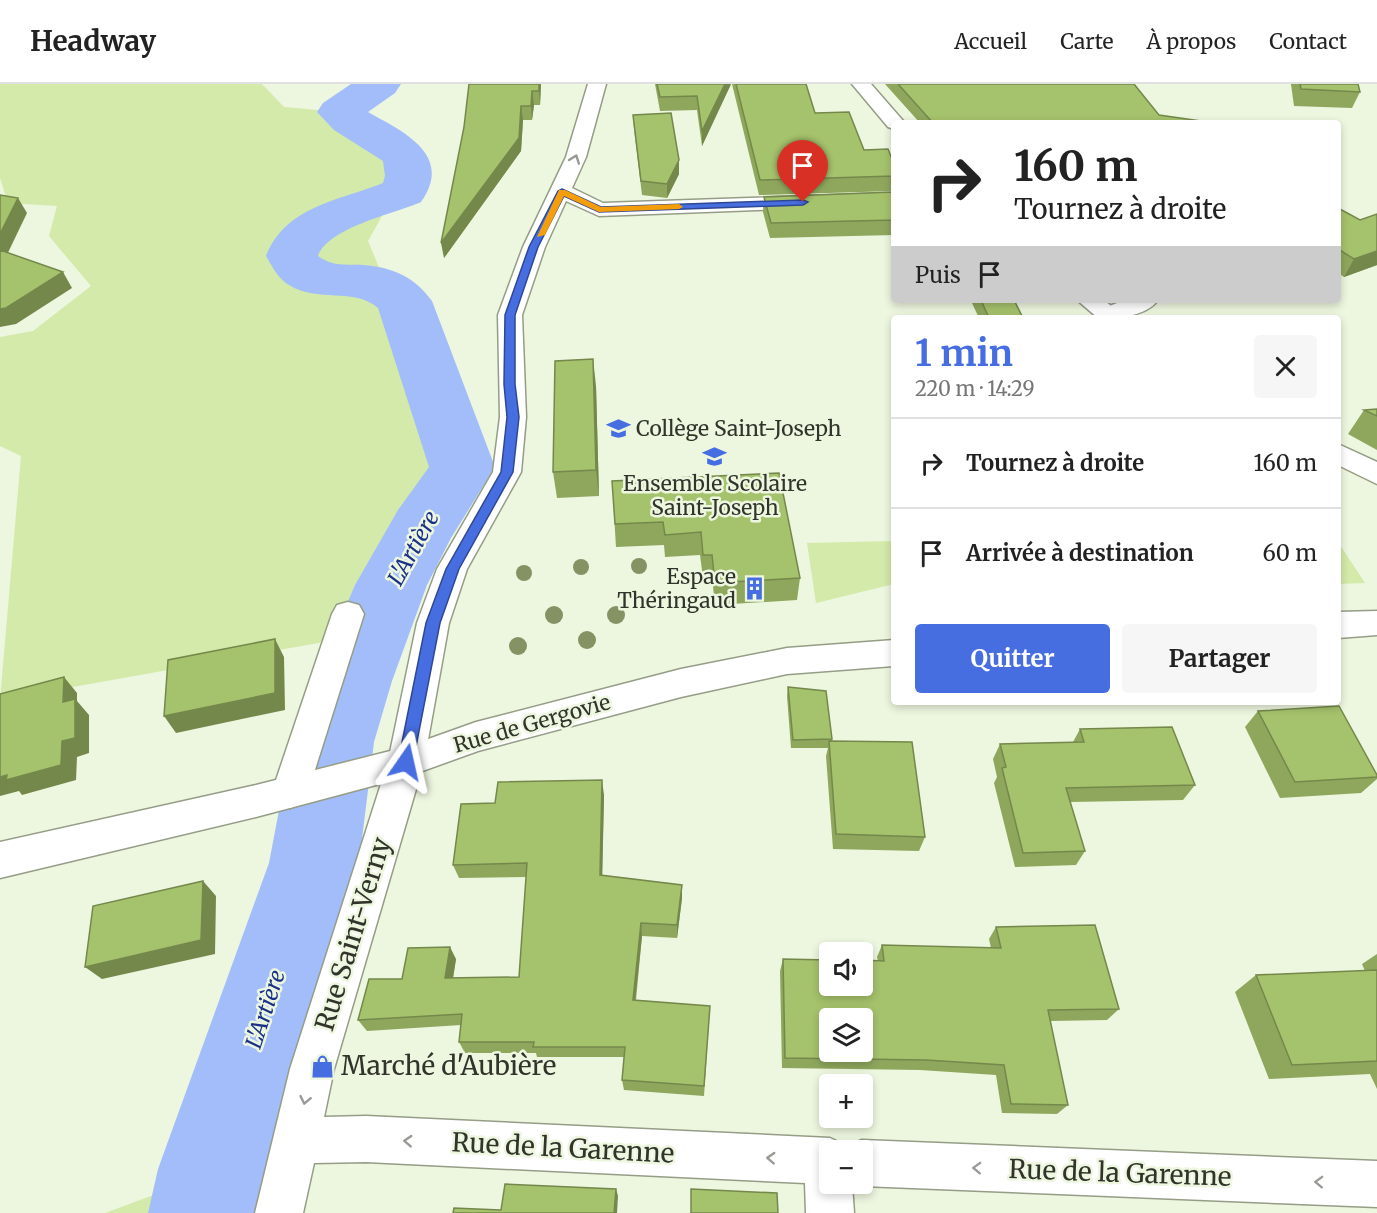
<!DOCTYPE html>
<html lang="fr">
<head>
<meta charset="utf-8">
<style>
  body { margin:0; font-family:Merriweather,serif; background:#f6f6f6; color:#222; height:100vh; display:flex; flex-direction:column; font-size:22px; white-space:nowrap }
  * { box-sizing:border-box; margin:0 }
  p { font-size:20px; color:#767676 }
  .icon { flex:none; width:33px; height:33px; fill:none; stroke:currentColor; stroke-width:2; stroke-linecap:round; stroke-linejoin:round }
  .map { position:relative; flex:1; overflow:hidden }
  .drawer { position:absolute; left:891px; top:231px; width:450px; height:390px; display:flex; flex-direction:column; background:#fff; border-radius:6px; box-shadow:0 3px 9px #0003 }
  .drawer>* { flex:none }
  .guide { position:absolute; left:891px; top:36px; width:450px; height:183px; border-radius:6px; box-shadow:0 3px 9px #0003; background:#fff; color:#222; overflow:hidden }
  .buttons { position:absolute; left:819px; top:858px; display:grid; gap:12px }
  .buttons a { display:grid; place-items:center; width:54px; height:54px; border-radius:6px; background:#fff; box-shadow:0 3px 9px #0003; font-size:30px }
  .pin { position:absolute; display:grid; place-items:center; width:51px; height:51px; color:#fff; margin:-62px -26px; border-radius:50% 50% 50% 0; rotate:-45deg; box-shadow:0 0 6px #0007 }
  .pin .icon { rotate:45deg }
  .me { position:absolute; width:66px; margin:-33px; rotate:11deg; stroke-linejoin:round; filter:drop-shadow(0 0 4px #0008) }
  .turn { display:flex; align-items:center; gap:21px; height:126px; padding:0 24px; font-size:27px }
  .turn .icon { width:78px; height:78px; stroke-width:2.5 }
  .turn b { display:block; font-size:42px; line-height:51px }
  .then { display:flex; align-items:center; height:57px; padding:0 24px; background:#0003; gap:12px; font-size:22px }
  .round { display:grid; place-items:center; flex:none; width:63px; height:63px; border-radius:6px; background:#f6f6f6 }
  .summary { display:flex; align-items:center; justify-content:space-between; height:102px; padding:0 24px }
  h1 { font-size:36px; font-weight:700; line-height:45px; color:#476ee1 }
  .action { display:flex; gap:12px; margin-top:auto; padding:12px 24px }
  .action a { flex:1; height:69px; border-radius:6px; background:#476ee1; color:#fff; font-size:24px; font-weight:700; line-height:69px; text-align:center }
  .action a+a { background:#f6f6f6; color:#222 }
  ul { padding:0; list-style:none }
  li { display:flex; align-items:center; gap:18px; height:90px; padding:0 24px; border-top:2px solid #e0e0e0 }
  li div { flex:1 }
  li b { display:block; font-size:22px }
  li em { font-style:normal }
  header { display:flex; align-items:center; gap:36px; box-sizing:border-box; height:84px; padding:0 30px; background:#fff; border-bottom:2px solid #e0e0e0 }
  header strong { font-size:28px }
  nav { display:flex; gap:33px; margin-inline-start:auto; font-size:21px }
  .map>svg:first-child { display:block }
  .green { fill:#d3eaaa }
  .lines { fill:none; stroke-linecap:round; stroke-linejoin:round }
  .river { fill:#a3bdfb; fill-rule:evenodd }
  .minor-casing { stroke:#959d87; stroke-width:3 }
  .secondary-casing { stroke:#959d87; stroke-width:3 }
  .minor { fill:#fff; fill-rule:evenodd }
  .secondary { fill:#fff; fill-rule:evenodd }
  .tree { fill:#849264 }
  .wall { fill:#8ea75d }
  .shaded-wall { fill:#74884c }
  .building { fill:#a5c26c; stroke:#74884c; stroke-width:1.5; fill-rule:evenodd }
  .oneway { stroke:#989a95 }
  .route { fill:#476ee1; stroke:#2e4892; stroke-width:1.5 }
  .slow { fill:#f59e0b }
  .labels { text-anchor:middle; stroke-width:5; stroke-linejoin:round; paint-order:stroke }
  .poi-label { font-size:21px; fill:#31342b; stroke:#edf6df; text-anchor:start }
  .street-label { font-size:21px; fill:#31342b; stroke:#edf6df }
  .water-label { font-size:22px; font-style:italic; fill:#193187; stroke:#edf6df }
  .near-street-label { font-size:26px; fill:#31342b; stroke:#edf6df }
  .near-poi-label { font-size:26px; fill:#31342b; stroke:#edf6df; text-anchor:start }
</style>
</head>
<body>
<header>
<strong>Headway</strong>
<nav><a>Accueil</a><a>Carte</a><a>À propos</a><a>Contact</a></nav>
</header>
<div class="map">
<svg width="1377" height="1129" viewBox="0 0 1377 1129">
  <rect width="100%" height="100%" fill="#edf6df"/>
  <g class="green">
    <path d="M0,0H262L284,23L339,28L409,84L368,157L462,383L374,549L0,616L21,372L0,362V253L33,247L91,202L49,152L57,122L8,119L0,94Z"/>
    <path d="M894,457V500L816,519L807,459Z"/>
    <path d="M1338,458L1365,499L1338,500Z"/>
    <path d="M306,733L296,799L255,930L207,1068L179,1129H105L167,1106L230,971L282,788V764Z"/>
  </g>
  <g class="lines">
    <path class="river" d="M351,0H401L395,9L368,28C404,48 454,71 421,118C394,130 329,143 318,172C333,183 346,180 363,181C392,183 415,193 432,217L495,383L451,454L427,501L392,597L374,658L359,779L266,1085L258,1129H148L158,1085L269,779L292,658L314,597L355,501L398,426L429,383L378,224C354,203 317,219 289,201C278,195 272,182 266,172C286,122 338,117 383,99L385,92L383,77L334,46L317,28L323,19Z"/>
    <defs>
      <g id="minor">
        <path d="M588,0H606L586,73L572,104L603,119L894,109V121L599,132L566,117L545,163L522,231L526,333L521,388L467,485L449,539L424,678L334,985L324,1033L366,1032L830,1054L847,1062L862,1056L1377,1077V1123L862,1102L855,1100H862V1066H830V1100H852L854,1129H806L805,1099L366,1078L314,1079L303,1129H255L290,985L388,678L417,539L437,485L493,388L500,333L498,231L523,163L566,73Z"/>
        <path d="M1125,216H1158C1146,233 1116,234 1098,234L1096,231L1099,226Z"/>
        <path d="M348,518L359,521L364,530L308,708L303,719L290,724L277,719L272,708L332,530L337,521Z"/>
      </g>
      <g id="secondary">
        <path d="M852,0H871L905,39H894V45L888,43Z"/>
        <path d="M1077,216H1104L1125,234H1098Z"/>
        <path d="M1338,360L1377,378V400L1338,381Z"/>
        <path d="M1377,527V551L1338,554V528Z"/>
        <path d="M894,556V582L787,590L681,613L478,667L406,693L256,733L0,794V758L256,701L406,663L476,638L681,585L787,564Z"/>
      </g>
    </defs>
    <use href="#minor" class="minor-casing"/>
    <use href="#secondary" class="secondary-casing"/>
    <use href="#minor" class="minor"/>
    <use href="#secondary" class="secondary"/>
  </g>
  <g class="tree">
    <circle cx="639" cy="482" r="8"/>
    <circle cx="581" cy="483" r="8"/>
    <circle cx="524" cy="489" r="8"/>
    <circle cx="554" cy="531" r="9"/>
    <circle cx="616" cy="531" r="9"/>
    <circle cx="587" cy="556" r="9"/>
    <circle cx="518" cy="562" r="9"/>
  </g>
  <g class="wall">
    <path d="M541,0L540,21H534L532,36H523L521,67L444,174L464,43Z"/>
    <path d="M655,0H731L702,62L697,26L660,27Z"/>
    <path d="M732,0H806L815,29L864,66L894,80V107L759,111Z"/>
    <path d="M885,0H1134L1159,31L1215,39H920Z"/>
    <path d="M1291,0H1358L1360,8L1352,24L1294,22Z"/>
    <path d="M633,31L679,90L667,114L642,111L634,45Z"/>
    <path d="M894,108V151L770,154L763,128L764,113Z"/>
    <path d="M1338,124L1377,181L1344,193L1338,189Z"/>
    <path d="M940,216H1014L1023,234H979L971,217L941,218Z"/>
    <path d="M596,302L599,412L557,414L553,388Z"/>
    <path d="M1377,325V366L1348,350L1364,326Z"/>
    <path d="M612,397L800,494L797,516L715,521L712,493L703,494L700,471L665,473L664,461L616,463Z"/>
    <path d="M788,603L832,655V657L925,753L919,767L833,765L826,672L828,664H791L787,612Z"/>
    <path d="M1258,627L1377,691V695L1361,709L1280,714L1245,643Z"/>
    <path d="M1080,645L1195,701L1183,716L1070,718L1085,767L1076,781L1015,783L994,699L997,693L993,675L1000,660L1073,658Z"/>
    <path d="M604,711L602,791L682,801V814L677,854L642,852L636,916L710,922L704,1012L624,1006L622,996L624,973H537L536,969H465L459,958L461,941L367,947L358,936L402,895L456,875L453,894L519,893L526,793L459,794L453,781L495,719Z"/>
    <path d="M996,843L1119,925L1107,936L1050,937L1068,1021L1057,1030L1002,1029L996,991L920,986L782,984L780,887L783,875L878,877L877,873L882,861L991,864L989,855Z"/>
    <path d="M1377,870V1005L1370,990L1269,995L1235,908L1256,891L1365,887L1362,880Z"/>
  </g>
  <g class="shaded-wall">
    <path d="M539,0H541L540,21L539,7Z"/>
    <path d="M725,0H731L702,62V47Z"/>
    <path d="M532,7L534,21L532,36L531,22Z"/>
    <path d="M521,22L523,36L521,67L444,174L441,159Z"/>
    <path d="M679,76V90L667,114V100Z"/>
    <path d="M18,114L27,129L3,179L0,174V150Z"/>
    <path d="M1377,167V181L1344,193L1354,175Z"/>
    <path d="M63,188L72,204L16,240L0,243V225Z"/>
    <path d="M593,275L596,302L599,412L596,386Z"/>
    <path d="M275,555L284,573L285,626L176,649L164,632Z"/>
    <path d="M64,593L77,609V617L89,631V669L77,673L76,696L22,711L19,707L0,712V693L63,618Z"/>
    <path d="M602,696L604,711L602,804L600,791Z"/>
    <path d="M203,797L216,812L215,870L102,895L85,883Z"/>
    <path d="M682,801V814L677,854V841Z"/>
    <path d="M641,839L642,852L634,927L633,916Z"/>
    <path d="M450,863L456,875L451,906L445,894Z"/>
    <path d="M616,1105L618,1112L617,1129H614Z"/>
  </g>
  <g class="building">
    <path d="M469,0H539V7H532L531,22H521L519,54L441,159L464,43Z"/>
    <path d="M657,0H725L702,47L697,12L660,13Z"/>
    <path d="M736,0H806L815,29L849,28L864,66L888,65L894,80V92L760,96Z"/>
    <path d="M898,0H1134L1159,31L1215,39H933Z"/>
    <path d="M1300,0H1358L1360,8L1301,5Z"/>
    <path d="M671,29L679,76L667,100L641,97L633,31Z"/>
    <path d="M894,108V136L771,139L764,113Z"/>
    <path d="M0,111L18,114L0,150Z"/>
    <path d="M1338,124L1360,136L1377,130V167L1354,175L1338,165Z"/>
    <path d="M0,166L63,188L6,224L0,225Z"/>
    <path d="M981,216H1014L1023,234H989Z"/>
    <path d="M593,275L596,386L553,388L555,277Z"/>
    <path d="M1377,325V332L1364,326Z"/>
    <path d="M779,389L800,494L715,499L712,471H703L701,448L665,451L663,438L615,440L612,397Z"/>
    <path d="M275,555V609L164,632L168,576Z"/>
    <path d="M64,593L63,618L75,615V654L62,657L61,681L6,696L7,691L0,693V610Z"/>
    <path d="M788,603L826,607L832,655L793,656Z"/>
    <path d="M1339,622L1377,691V693L1295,698L1258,627Z"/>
    <path d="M1172,643L1195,701L1066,704L1085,767L1023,769L1002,684L1006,683L1000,660L1084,658L1080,645Z"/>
    <path d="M829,657L912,658L925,753L836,750Z"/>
    <path d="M602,696L600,791L682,801L677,841L641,839L633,916L710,922L704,1002L622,996L625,963H533L534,958H459L462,930L358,936L369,895H402L408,864L450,863L445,894L519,893L527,779L453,781L461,720L495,719L498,698Z"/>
    <path d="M203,797L201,856L85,883L93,822Z"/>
    <path d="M1095,841L1119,925L1048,926L1068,1021L1011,1020L1004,981L926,976L785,974L783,875L830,876V902H862V876L884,877L882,861L1001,864L996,843ZM830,934H862V968H830Z"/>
    <path d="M1377,886V977L1292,981L1256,891Z"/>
    <path d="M505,1100L616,1105L614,1129H453L454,1124L501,1126Z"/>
    <path d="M691,1105L777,1109L778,1129H691Z"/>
  </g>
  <defs><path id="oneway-chevron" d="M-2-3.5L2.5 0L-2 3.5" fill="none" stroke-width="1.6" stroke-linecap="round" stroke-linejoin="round" transform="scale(1.5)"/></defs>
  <g class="oneway">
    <use href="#oneway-chevron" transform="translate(575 75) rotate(-70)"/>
    <use href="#oneway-chevron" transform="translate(305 1016) rotate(102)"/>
    <use href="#oneway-chevron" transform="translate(408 1057) rotate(-177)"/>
    <use href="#oneway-chevron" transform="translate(771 1074) rotate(-177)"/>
    <use href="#oneway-chevron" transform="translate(977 1084) rotate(-178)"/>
    <use href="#oneway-chevron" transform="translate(1319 1098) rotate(-178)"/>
  </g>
  <path class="route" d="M562,105L601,123L803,116L808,118L803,121L599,128L564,112L538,163L515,231V300L519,333L513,388L459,485L440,539L413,678L406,684L398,678L426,539L446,485L501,388L507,333L504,300L505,231L529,163L558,107Z"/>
  <path class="slow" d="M559,106H565L601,123L679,120L683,123L679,125L599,128L564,112L545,151L537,153Z"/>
  <defs>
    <symbol id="school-bare" viewBox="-9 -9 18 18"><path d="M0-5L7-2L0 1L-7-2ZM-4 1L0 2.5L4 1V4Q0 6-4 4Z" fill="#476ee1" stroke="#edf6df" stroke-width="2.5" paint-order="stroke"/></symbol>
    <symbol id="building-bare" viewBox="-9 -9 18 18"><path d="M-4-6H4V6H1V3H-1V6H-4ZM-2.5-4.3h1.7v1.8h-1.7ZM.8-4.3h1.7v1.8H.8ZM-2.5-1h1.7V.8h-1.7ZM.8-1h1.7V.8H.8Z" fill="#476ee1" stroke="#edf6df" stroke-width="2.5" paint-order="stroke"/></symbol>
    <symbol id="shop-bare" viewBox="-9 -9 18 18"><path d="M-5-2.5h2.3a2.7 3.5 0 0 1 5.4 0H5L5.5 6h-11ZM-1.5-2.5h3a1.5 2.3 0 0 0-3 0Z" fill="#476ee1" stroke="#edf6df" stroke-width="2.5" paint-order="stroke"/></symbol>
  </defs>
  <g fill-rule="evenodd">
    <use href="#school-bare" x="602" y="328" width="33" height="33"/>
    <use href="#school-bare" x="698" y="356" width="33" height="33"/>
    <use href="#building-bare" x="738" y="488" width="33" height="33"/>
    <use href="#shop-bare" x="306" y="966" width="33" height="33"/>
  </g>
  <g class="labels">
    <g class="poi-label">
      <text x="636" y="352">Collège Saint-Joseph</text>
      <text x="715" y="407" text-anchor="middle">Ensemble Scolaire<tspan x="715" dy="24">Saint-Joseph</tspan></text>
      <text x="736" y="500" text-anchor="end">Espace<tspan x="736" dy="24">Théringaud</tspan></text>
    </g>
    <g class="street-label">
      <text transform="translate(532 640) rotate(-16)" y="7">Rue de Gergovie</text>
    </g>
    <g class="water-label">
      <text transform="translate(413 464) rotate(-61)" y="8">L'Artière</text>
      <text transform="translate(265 925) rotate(-72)" y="8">L'Artière</text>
    </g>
    <g class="near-street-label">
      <text transform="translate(353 850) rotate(-73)" y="9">Rue Saint-Verny</text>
      <text transform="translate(563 1064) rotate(3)" y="9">Rue de la Garenne</text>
      <text transform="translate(1120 1089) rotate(2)" y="9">Rue de la Garenne</text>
    </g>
    <g class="near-poi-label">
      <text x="341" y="991">Marché d'Aubière</text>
    </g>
  </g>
</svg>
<div class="buttons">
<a><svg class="icon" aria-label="sound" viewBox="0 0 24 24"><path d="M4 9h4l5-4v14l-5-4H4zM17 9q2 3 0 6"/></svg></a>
<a><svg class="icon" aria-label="layers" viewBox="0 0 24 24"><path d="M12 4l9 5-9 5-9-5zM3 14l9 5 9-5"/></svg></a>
<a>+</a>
<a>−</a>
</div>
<div class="pin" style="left:803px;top:118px;background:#d93025"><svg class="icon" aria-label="arrive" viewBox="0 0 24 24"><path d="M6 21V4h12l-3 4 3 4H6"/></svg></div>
<svg class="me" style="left:406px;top:678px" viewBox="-20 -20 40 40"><path d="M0-17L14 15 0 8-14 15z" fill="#476ee1" stroke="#fff" stroke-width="4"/></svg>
<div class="guide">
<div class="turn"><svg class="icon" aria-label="right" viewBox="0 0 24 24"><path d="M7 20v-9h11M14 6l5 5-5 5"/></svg><div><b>160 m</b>Tournez à droite</div></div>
<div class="then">Puis<svg class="icon" aria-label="arrive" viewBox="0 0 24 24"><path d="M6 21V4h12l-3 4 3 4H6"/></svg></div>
</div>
<section class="drawer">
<div class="summary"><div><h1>1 min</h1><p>220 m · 14:29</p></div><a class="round"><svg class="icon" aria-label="close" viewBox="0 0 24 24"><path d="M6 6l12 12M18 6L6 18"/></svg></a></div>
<ul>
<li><svg class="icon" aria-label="right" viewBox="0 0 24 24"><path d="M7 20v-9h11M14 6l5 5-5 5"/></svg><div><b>Tournez à droite</b></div><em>160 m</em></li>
<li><svg class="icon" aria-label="arrive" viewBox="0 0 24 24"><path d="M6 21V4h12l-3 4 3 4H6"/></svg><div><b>Arrivée à destination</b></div><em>60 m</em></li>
</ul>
<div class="action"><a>Quitter</a><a>Partager</a></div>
</section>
</div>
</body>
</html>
